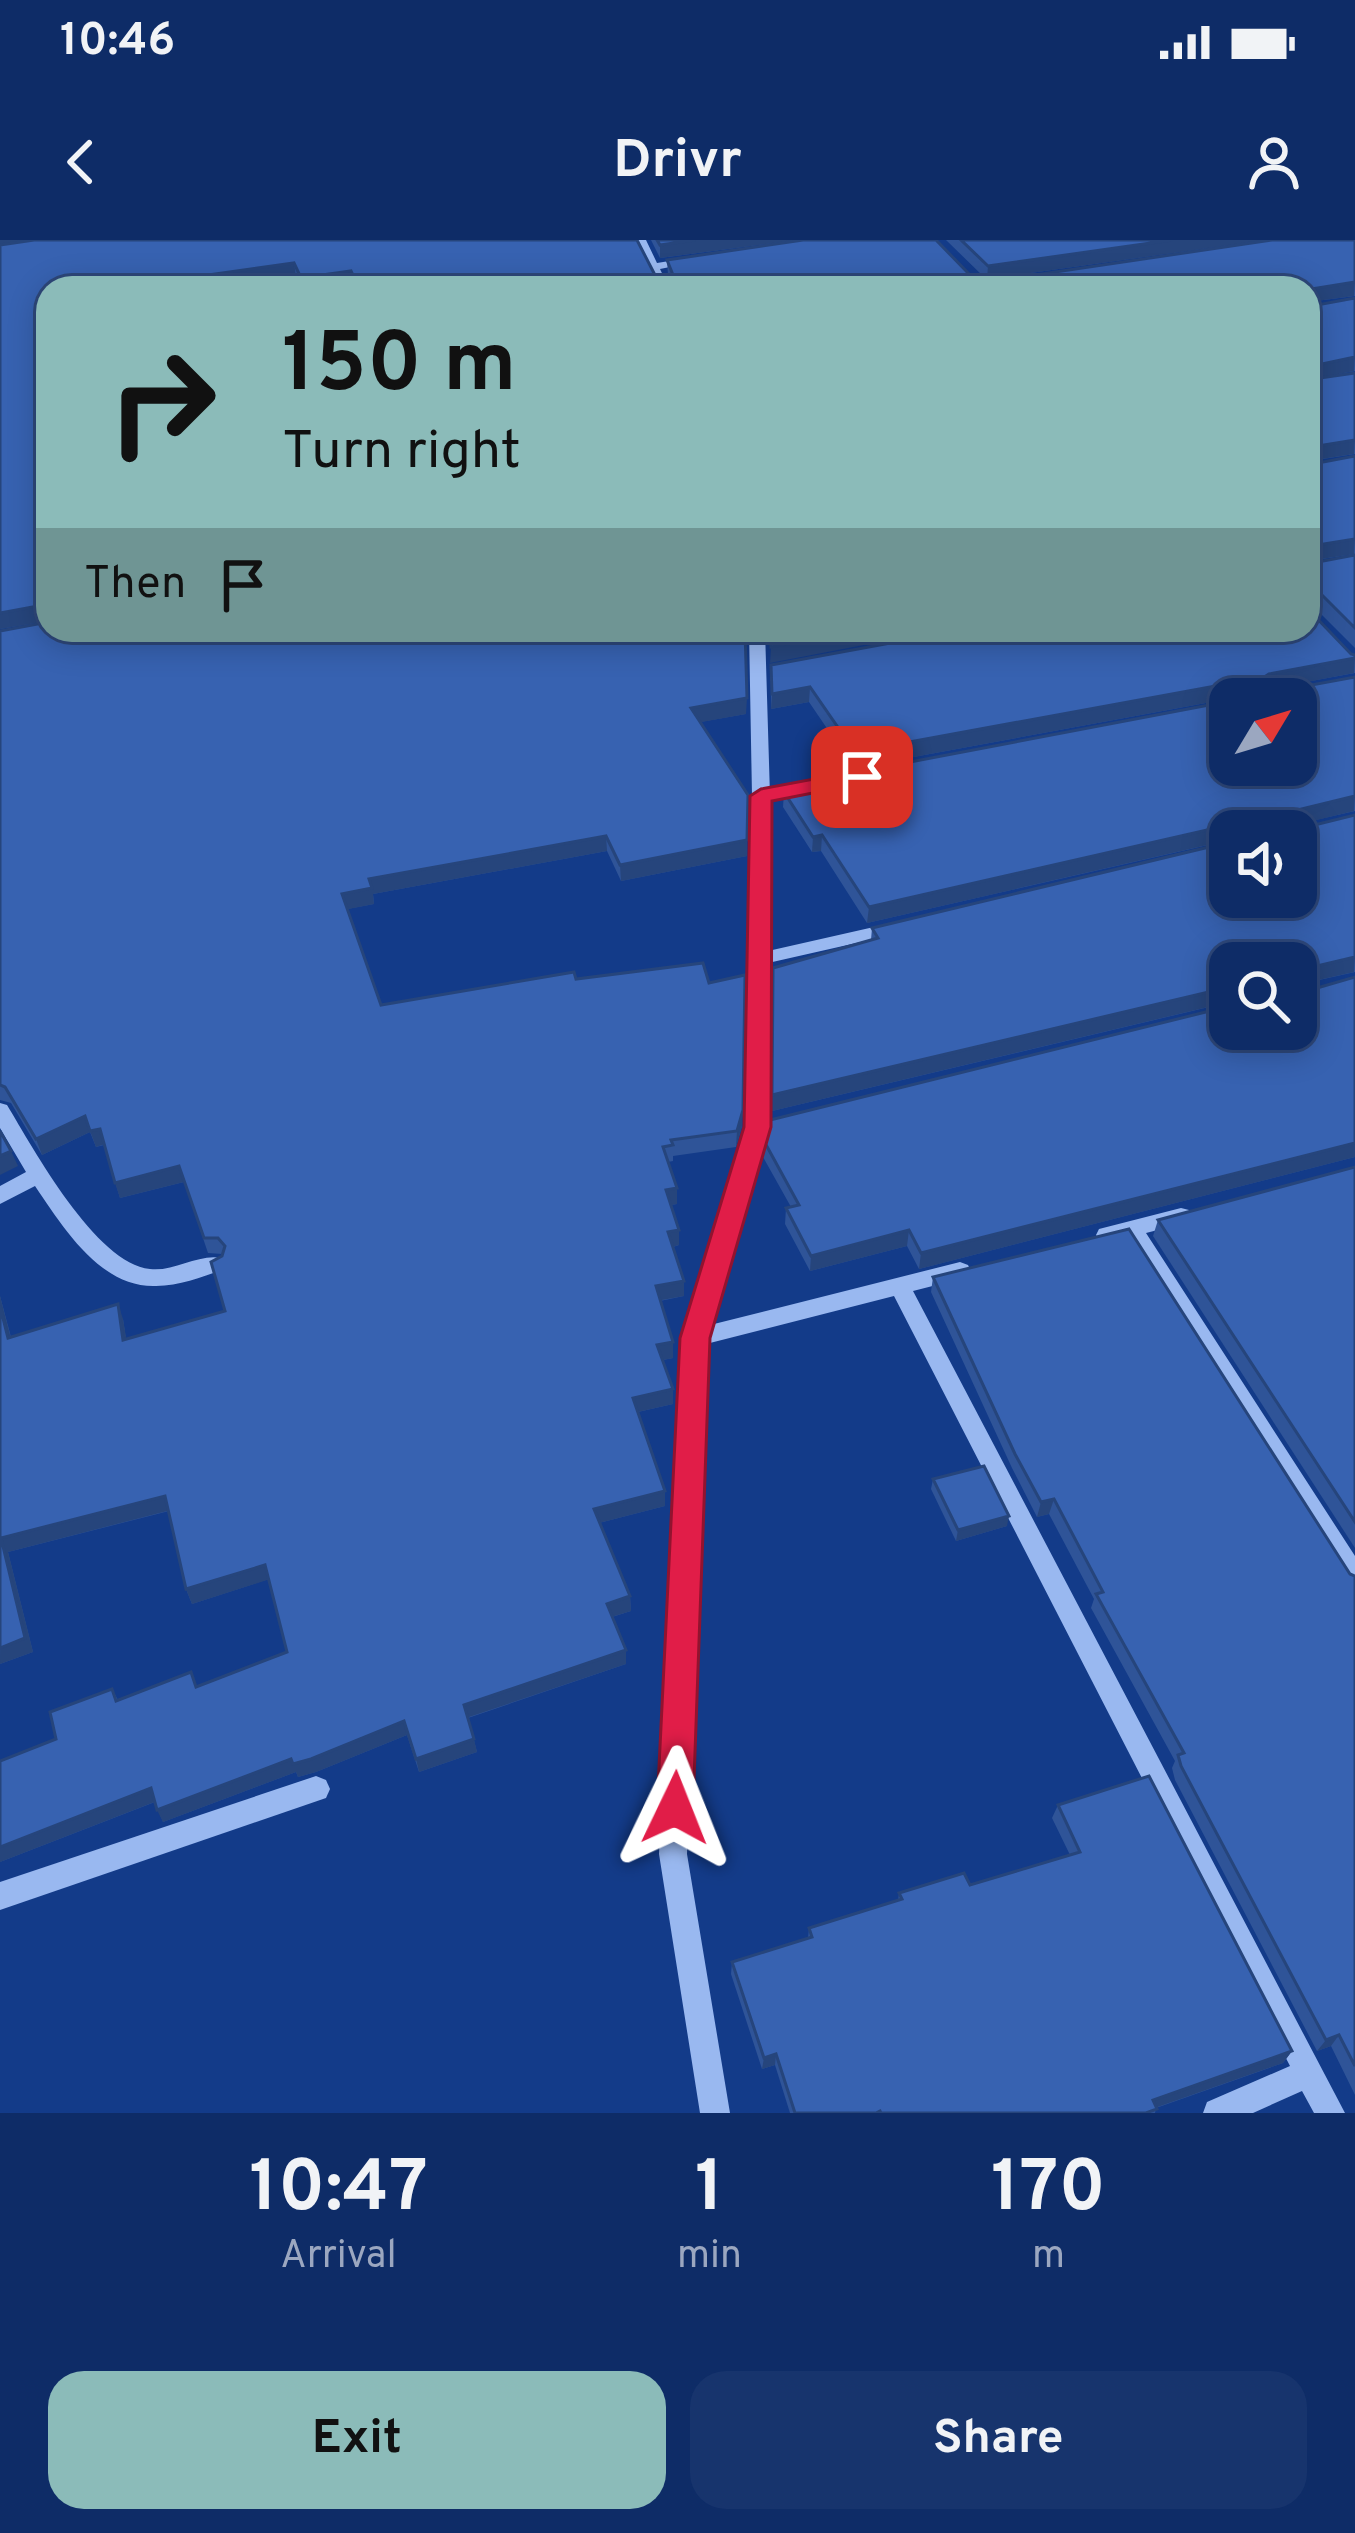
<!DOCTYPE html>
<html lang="en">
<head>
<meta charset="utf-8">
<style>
  body { margin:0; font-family:Overpass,sans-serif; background:#17346d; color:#f1f3f6; height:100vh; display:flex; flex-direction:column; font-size:45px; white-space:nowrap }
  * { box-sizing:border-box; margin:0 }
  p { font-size:39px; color:#9ba7c0 }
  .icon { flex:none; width:66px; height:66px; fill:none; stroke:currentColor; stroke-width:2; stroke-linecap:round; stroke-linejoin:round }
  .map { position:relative; height:1873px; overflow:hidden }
  .side { display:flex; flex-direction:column; background:#0e2c67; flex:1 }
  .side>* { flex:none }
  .guide { position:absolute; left:36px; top:36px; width:1284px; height:366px; border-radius:36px; box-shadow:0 6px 30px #0003,0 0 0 3px #2e487b; background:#8bbbb9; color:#111; overflow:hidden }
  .needle { width:78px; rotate:52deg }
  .fabs { position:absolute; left:1209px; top:438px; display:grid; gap:24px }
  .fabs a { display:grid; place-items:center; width:108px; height:108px; border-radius:24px; background:#0e2c67; box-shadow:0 6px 30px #0003,0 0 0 3px #2e487b; font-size:60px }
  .pin { position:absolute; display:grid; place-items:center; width:102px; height:102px; color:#fff; margin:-51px; border-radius:24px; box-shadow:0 6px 18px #0006 }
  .me { position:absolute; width:132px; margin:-66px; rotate:2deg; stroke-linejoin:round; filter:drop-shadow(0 0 9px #0008) }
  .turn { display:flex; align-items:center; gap:42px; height:252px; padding:0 48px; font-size:54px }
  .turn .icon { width:156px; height:156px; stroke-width:2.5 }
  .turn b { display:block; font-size:84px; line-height:102px }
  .then { display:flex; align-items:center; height:114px; padding:0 48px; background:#0003; gap:24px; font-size:45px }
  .eta { display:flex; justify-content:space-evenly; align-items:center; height:204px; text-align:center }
  .eta b { font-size:72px; font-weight:700; line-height:84px }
  .action { display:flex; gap:24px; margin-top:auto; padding:24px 48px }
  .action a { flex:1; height:138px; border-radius:36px; background:#8bbbb9; color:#111; font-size:48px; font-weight:700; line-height:138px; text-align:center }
  .action a+a { background:#17346d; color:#f1f3f6 }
  .status { display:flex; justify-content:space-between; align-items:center; height:84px; padding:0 60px; background:#0e2c67; direction:ltr }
  .status svg { height:33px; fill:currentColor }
  header { display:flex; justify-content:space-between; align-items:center; height:156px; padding:0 48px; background:#0e2c67; font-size:54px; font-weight:700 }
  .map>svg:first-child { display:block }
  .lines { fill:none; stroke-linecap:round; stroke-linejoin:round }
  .minor { fill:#99b8f0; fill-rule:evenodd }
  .wall { fill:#2f5498 }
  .shaded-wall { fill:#26457c }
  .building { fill:#3762b1; stroke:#26457c; stroke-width:3 }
  .route { fill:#e11d48; stroke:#92132f; stroke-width:3 }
</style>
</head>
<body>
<div class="status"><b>10:46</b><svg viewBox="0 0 49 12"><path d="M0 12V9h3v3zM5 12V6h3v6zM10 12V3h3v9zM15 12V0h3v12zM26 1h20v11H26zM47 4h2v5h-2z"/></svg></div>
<header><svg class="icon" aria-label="back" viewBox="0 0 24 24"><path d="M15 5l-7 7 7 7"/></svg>Drivr<svg class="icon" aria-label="person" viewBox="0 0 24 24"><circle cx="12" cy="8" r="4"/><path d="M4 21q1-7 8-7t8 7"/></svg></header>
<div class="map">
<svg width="1355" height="1873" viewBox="0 0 1355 1873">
  <rect width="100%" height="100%" fill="#133b89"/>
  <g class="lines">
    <g class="minor">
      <path d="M634,0H646L657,23L694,17L700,21L660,29L669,48H657Z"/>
      <path d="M749,390H765L770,556L768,711L896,682L905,688L896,694L768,723L767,887L710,1085L960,1022L968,1025L971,1031L968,1037L913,1051L1345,1873H1314L1302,1851L1253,1873H1203L1207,1862L1290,1826L894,1056L706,1104L687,1614L730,1873H700L659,1614L684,1098L747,887L752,556Z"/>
      <path d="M0,863L7,865C33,908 96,1024 150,1029C174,1032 199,1013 222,1018L225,1024L222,1030C201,1037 179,1046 156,1046C100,1048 63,987 35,946L0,964V946L26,932L0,888Z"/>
      <path d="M1181,968L1189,970L1192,976L1189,982L1146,993L1355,1316V1349L1346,1346L1127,998L1107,1003L1099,1001L1096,995L1099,989Z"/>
      <path d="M316,1536L326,1540L330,1549L326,1558L0,1670V1642Z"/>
    </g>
  </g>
  <g class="wall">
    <path d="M651,0H797L660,18Z"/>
    <path d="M946,0H1266L994,38L1008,39L1355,0V56L1308,62L1312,66L1355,58V131L1313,139L1355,133V214L1310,221L1313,224L1355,216V314L1310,321L1313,323L1355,315V408L1316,369L1308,367V48H354L353,45L331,48H302L296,37L216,48H48V381L0,389V5L657,39L668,36L667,20L985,38Z"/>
    <path d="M1308,369L1351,414L1355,415V433L1278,447L1295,448L1355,437V571L1298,584L1302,588L1355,575V732L1297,745V748L1303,752L1355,737V917L919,1029L907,1006L810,1031L785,984L786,968L791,967L763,917L764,901L770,880L1230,766V789H1296V723H1230V762L772,871L773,728L871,700L872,688L1230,602V657H1296V591H1230V600L867,683L821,611L812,612L783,567L784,552L867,534L868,530L1230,461V525H1296V459L1233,458L854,528L809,462L771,469V425L961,390H1308Z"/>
    <path d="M0,391L746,474L700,482L747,616L621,641L607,611L373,654L374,664L347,669L381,765L576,739L742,886L736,907L673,916V921L668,922L677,964L671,965L679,1005L673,1007L684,1056L660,1061L673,1118L663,1120L673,1164L638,1172L665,1266L599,1283L630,1356L631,1371L612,1377L626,1424L468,1478L477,1512L419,1532L407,1495L316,1532L298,1537L296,1532L163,1582L155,1562L0,1622L56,1499L112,1449L118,1460L197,1447L287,1412L269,1339L192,1364L186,1349L169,1271L8,1312L33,1412L0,1424V1056L11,1097L123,1079L126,1099L225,1071L222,1014L208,1013L184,942L120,958L104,905L96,907L90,892L42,915L11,863L0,860Z"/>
    <path d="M1355,927V1308L1153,996L1158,980Z"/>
    <path d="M933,1037L1350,1334L1355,1336V1855L1331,1806L1317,1811L1175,1540L1172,1528L1175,1521L1091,1368L1094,1359L1049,1274L1037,1277L1012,1228L931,1052Z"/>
    <path d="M933,1239L1007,1286L956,1301L931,1249Z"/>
    <path d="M1058,1565L1292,1811L1283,1823L1156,1868L1155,1873H790L775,1825L762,1829L731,1734L732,1722L808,1698L809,1688L898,1661L899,1653L970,1645L1070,1615L1052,1578Z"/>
  </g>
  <g class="shaded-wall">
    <path d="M0,0H34L0,5Z"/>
    <path d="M695,0H797L660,18V5Z"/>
    <path d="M1172,0H1266L987,39L988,26Z"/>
    <path d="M294,23L296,37L216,48H203L201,36Z"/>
    <path d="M351,31L353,45L331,48H303L301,38Z"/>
    <path d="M1355,42L1354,56L1308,62L1311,49Z"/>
    <path d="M1355,117L1354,131L1308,140V127Z"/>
    <path d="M1355,200L1354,214L1308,221L1311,207Z"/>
    <path d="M1355,299L1354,314L1308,321L1311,306Z"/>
    <path d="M43,365L47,381L0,389V373Z"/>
    <path d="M862,390H942L770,423L771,407Z"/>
    <path d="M1355,418L1354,433L1265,450L1256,455L1260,440L1269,434Z"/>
    <path d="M1237,442L1233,458L854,528L855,512Z"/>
    <path d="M810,447L809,462L771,469L772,454Z"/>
    <path d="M747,458L746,474L691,484V468Z"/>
    <path d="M1355,556L1354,571L1288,587L1289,576L1293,571Z"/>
    <path d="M1233,584L1229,600L867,683L869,667Z"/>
    <path d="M822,595L821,611L812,612L813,597Z"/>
    <path d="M606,596L607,611L373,654L374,664L344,670L342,654L369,639Z"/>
    <path d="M747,600V616L621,641L620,625Z"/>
    <path d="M1355,717L1354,732L1296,745L1300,730Z"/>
    <path d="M1230,747L1229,762L772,871V855Z"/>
    <path d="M743,870L742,886L736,907L737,891Z"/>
    <path d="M85,876L90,892L42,915L36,899Z"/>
    <path d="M100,889L105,904L96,907L90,891Z"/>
    <path d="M1355,903V917L919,1029L921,1013Z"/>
    <path d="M11,911L18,926L0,935V916Z"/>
    <path d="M179,926L184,942L120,958L115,943Z"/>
    <path d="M677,948V964L666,966V950Z"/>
    <path d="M679,990V1005L668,1008V992Z"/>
    <path d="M909,990L907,1006L810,1031L811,1016Z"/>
    <path d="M684,1041V1056L656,1061V1046Z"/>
    <path d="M0,1056L15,1114L8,1098L0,1066Z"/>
    <path d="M118,1064L123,1079L129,1115L123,1100Z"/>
    <path d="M673,1102V1118L658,1121L657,1105Z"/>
    <path d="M673,1149V1164L633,1173V1158Z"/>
    <path d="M665,1251V1266L595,1284L594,1269Z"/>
    <path d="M165,1256L171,1270L8,1312L33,1412L0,1424L1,1298Z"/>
    <path d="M1054,1259L1049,1274L1037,1277L1041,1262Z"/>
    <path d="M1009,1276L1007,1286L956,1301L958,1290Z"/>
    <path d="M265,1325L270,1339L192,1364L186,1349Z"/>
    <path d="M630,1356L631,1371L608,1378L607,1364Z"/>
    <path d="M626,1410V1424L466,1478L464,1465Z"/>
    <path d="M404,1481L407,1495L316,1532L298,1537L296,1532L163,1582L157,1570L291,1519Z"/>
    <path d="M474,1499L477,1512L419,1532L416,1519Z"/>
    <path d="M151,1548L157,1561L0,1622V1607Z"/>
    <path d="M1339,1795L1331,1806L1317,1811L1326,1800Z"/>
    <path d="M1292,1811L1283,1823L1146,1871L1153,1860Z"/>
    <path d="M776,1814L775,1825L762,1829L764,1818Z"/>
  </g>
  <g class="building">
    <path d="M34,0H637L657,39L673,35L667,20L803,0H936L972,37L1008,39L1272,0H1355V42L1311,49L1308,58V48H359L351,31L301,38L294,23L201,36L204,48H48V369L43,365L0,373V5Z"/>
    <path d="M657,0H695L660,5Z"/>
    <path d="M961,0H1172L988,26Z"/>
    <path d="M1355,58V117L1308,127V62L1312,66Z"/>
    <path d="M1308,129L1312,139L1355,133V200L1311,207L1308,217Z"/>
    <path d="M1355,216V299L1311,306L1308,318V220L1313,224Z"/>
    <path d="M1355,315V388L1321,354L1310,351L1308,367V319L1313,323Z"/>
    <path d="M1308,369L1351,414L1355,415V418L1269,434L1260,440L1259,446L1295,448L1355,437V556L1293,571L1289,576L1302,588L1355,575V717L1300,730L1297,748L1303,752L1355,737V903L921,1013L909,990L811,1016L786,968L799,965L764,901L770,880L1230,766V789H1296V723H1230V747L772,855L773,728L878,698L872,688L1230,602V657H1296V591H1239V588L1233,584L869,667L822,595L813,597L784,552L870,533L868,530L1230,461V525H1296V459H1235L1237,442L855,512L810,447L772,454L771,425L961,390H1308Z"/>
    <path d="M48,382V390H745L747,458L691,468L748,555L747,600L620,625L606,596L369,639L372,648L342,654L381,765L574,732L576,739L703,723L709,743L745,735L743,870L737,891L671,900L673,905L663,907L677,948L666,950L679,990L668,992L684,1041L656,1046L673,1102L657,1105L673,1149L633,1158L665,1251L594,1269L630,1356L607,1364L626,1410L464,1465L474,1499L416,1519L404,1481L311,1519L293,1524L291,1519L157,1570L151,1548L0,1607V1521L56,1499L50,1472L112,1449L116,1461L191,1432L196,1447L287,1412L265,1325L186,1349L165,1256L1,1298L25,1398L0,1408V1066L8,1098L118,1064L123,1100L225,1071L211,1022L222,1016L225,1006L218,998H204L179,926L115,943L100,889L90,891L85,876L36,899L5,847L0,845V391Z"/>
    <path d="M770,390H862L771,407Z"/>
    <path d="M0,891L11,911L0,916Z"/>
    <path d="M1355,927V1282L1158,980Z"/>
    <path d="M1129,989L1350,1334L1355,1336V1826L1339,1795L1326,1800L1181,1526L1178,1515L1184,1513L1096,1354L1103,1352L1054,1259L1041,1262L1015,1214L933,1037Z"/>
    <path d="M984,1226L1009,1276L958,1290L933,1239Z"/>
    <path d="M1149,1536L1292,1811L1153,1860L1157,1869L1146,1873H881L880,1871L876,1873H795L776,1814L764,1818L732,1722L812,1697L809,1688L902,1659L899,1653L964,1633L970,1645L1080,1612L1058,1565Z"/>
  </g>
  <path class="route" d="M862,530L873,537L869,542L772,561L771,887L710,1098L693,1568L687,1580L675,1585L662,1580L657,1568L680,1098L744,887L750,556L761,549Z"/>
</svg>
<div class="fabs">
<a><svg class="needle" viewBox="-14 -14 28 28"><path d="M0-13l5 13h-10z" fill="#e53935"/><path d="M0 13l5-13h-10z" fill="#9ba7c0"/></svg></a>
<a><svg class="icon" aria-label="sound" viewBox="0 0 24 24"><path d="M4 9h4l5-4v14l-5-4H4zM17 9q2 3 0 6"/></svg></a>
<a><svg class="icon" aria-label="search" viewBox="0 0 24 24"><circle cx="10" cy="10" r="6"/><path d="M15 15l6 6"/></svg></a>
</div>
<div class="pin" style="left:862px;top:537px;background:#d93025"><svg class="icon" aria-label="arrive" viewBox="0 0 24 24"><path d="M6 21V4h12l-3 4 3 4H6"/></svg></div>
<svg class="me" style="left:675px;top:1568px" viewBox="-20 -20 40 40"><path d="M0-17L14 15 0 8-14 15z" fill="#e11d48" stroke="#fff" stroke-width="4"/></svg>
<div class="guide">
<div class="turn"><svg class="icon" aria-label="right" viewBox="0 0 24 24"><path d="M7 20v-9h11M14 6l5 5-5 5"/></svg><div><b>150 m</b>Turn right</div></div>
<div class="then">Then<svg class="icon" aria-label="arrive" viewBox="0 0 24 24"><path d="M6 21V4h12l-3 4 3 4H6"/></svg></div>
</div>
</div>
<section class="side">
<div class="eta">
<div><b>10:47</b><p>Arrival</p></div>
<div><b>1</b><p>min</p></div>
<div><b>170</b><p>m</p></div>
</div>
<div class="action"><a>Exit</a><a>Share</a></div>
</section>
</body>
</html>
